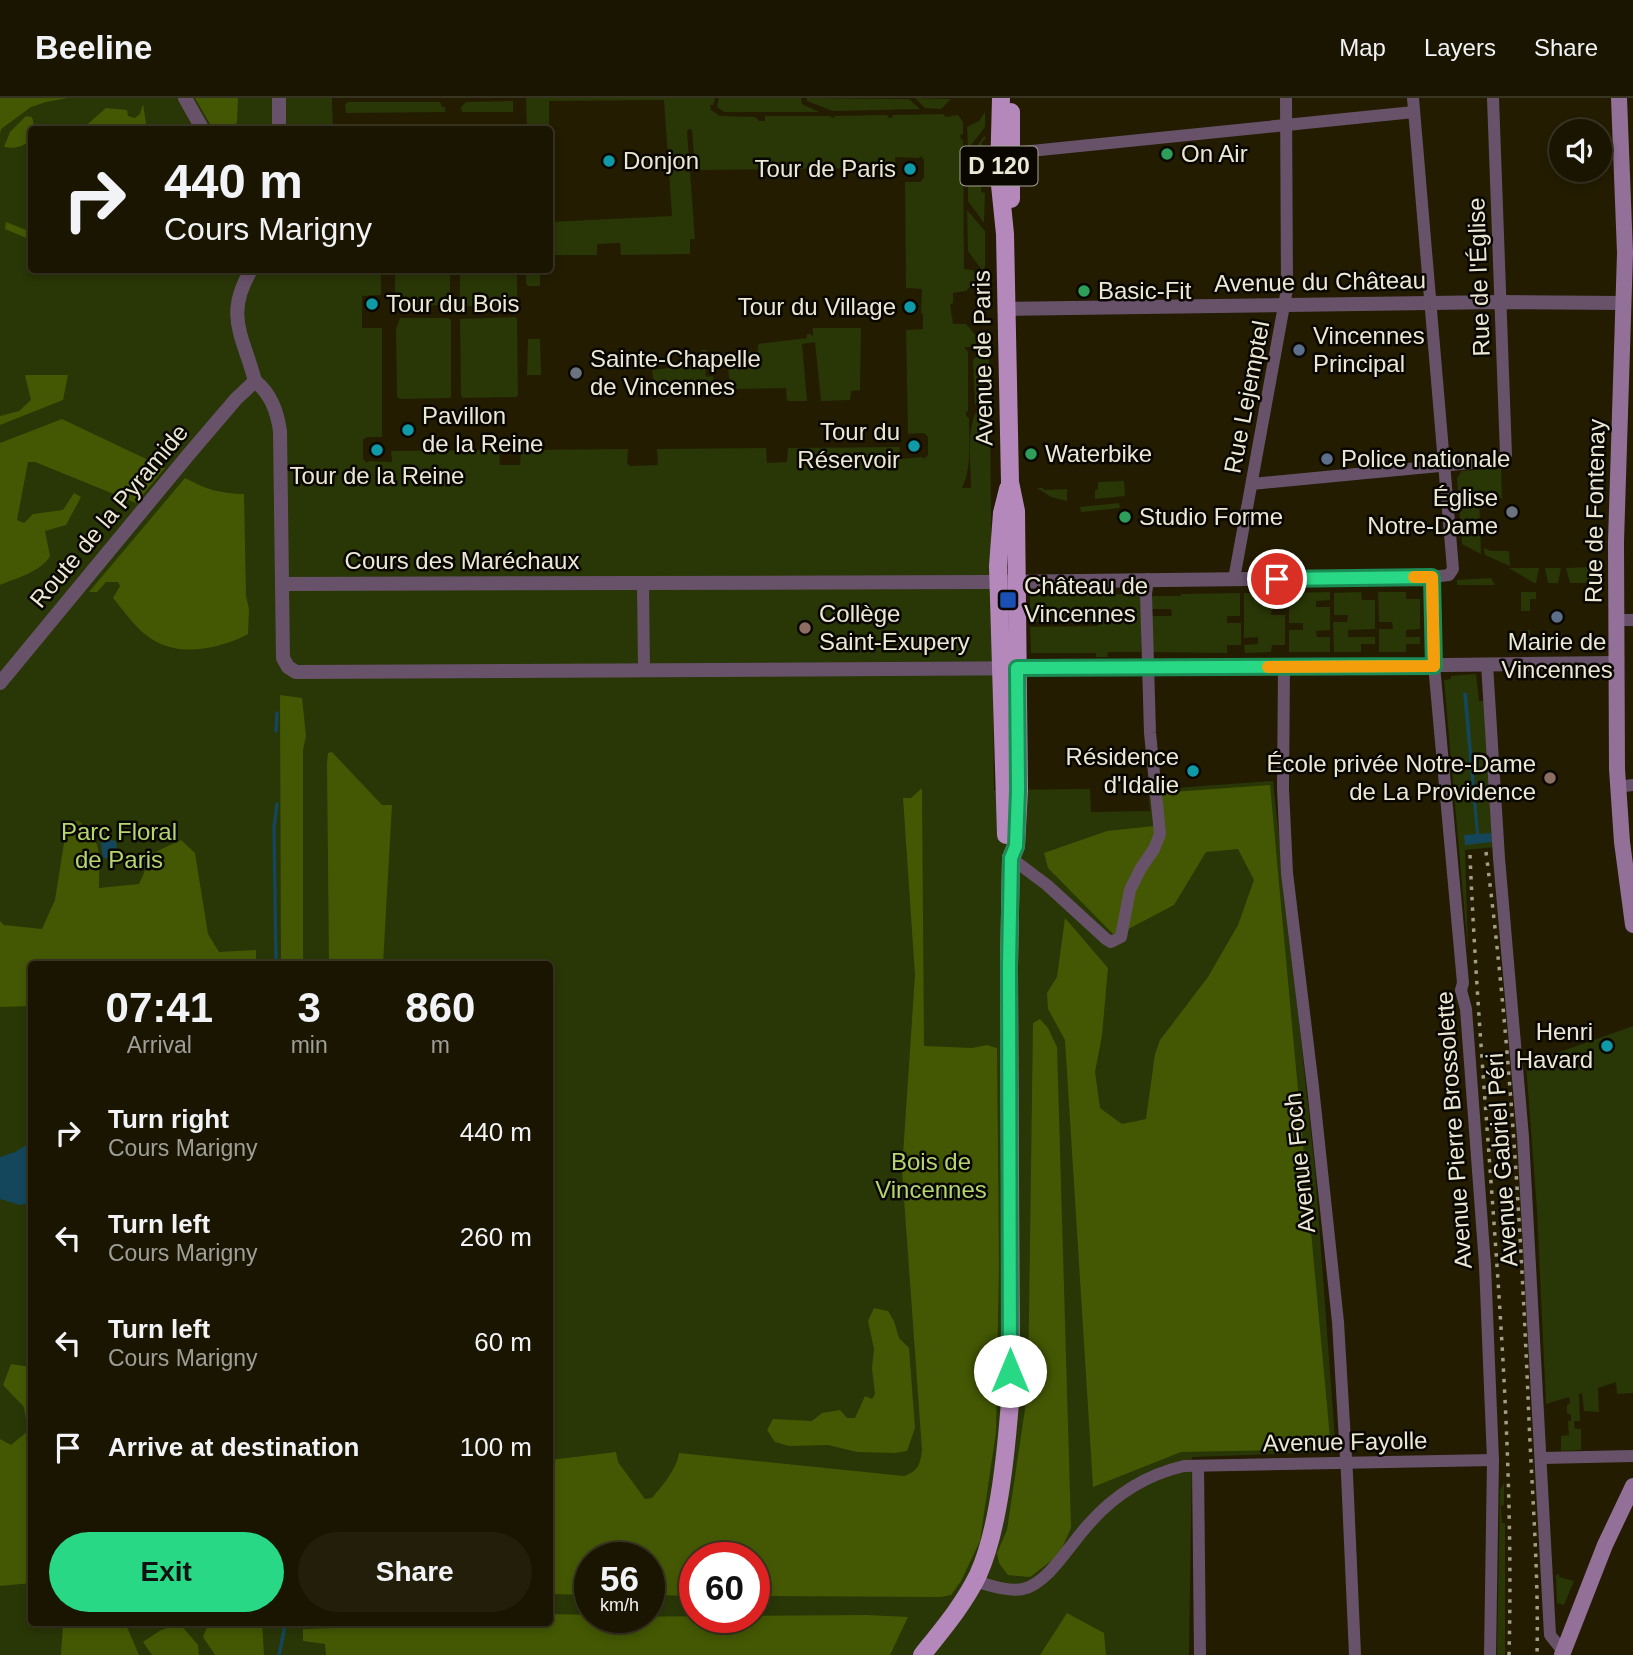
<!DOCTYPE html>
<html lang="en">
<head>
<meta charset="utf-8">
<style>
  body { margin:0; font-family:Helvetica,sans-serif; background:#231e0a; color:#f1f3f6; height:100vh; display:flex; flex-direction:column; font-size:26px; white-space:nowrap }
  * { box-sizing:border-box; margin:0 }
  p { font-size:23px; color:#9f9f99 }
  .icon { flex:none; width:38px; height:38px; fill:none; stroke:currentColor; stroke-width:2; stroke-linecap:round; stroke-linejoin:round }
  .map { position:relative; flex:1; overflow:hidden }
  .details { position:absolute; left:28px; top:863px; width:525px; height:665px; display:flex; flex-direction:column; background:#1a1500; border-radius:7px; box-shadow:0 4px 10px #0003,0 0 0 2px #383422 }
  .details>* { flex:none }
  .guide { position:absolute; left:28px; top:28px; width:525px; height:147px; border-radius:7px; box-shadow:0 4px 10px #0003,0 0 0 2px #383422; background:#1a1500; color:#f1f3f6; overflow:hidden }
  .fabs { position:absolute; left:1549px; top:21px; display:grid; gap:14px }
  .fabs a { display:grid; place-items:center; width:63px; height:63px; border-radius:50%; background:#1a1500; box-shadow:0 4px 10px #0003,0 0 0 2px #383422; font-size:35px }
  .speed { position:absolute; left:574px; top:1444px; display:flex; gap:14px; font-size:35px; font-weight:700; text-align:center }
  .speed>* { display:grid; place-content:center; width:91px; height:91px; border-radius:50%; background:#1a1500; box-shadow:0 4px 10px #0003,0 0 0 2px #383422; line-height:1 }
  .speed small { font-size:18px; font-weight:400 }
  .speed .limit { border:10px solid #d22; background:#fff; color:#111 }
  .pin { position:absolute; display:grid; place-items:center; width:60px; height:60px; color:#fff; margin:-30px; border:4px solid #fff; border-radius:50%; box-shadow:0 2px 7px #0007 }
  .me { position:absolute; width:77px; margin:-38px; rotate:0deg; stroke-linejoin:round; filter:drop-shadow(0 0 5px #0008) }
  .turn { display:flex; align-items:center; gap:24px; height:147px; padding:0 21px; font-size:32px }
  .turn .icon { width:91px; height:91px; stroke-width:2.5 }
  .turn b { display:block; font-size:49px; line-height:60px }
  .eta { display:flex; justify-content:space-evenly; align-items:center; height:119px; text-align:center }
  .eta b { font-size:42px; font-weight:600; line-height:49px }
  .action { display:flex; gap:14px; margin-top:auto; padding:14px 21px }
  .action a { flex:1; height:80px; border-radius:42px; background:#29d885; color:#111; font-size:28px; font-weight:600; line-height:80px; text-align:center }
  .action a+a { background:#231e0a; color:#f1f3f6 }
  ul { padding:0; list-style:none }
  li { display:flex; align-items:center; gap:21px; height:105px; padding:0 21px }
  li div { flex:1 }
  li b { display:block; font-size:26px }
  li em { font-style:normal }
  header { display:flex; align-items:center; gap:42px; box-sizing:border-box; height:98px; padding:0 35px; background:#1a1500; border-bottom:2px solid #383422 }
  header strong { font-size:33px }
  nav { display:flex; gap:38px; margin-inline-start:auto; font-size:24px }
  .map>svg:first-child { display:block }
  .green { fill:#293606; fill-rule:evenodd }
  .forest { fill:#445803 }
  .water { fill:#14475b }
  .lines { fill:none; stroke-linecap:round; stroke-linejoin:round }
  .stream { stroke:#14475b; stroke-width:3.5 }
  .minor { stroke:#68526a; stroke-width:12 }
  .tertiary { stroke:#68526a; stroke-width:14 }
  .secondary { stroke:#937098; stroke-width:16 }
  .primary { stroke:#b588bb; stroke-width:18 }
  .rail { stroke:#a49f8a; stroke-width:3.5; stroke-dasharray:3.5 7; stroke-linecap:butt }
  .route-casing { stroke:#1b8c56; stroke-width:18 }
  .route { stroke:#29d885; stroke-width:12 }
  .slow { stroke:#f59e0b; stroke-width:12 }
  .leisure-dot { fill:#2e9e5b; stroke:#090700; stroke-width:2.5 }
  .culture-dot { fill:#0f9aa8; stroke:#090700; stroke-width:2.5 }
  .service-dot { fill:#5c6f8a; stroke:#090700; stroke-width:2.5 }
  .worship-dot { fill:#6b7280; stroke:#090700; stroke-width:2.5 }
  .transit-dot { fill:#1a4fb4; stroke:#090700; stroke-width:2.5 }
  .education-dot { fill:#8d6e63; stroke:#090700; stroke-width:2.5 }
  .labels { text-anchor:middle; stroke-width:5; stroke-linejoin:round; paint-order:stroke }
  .shield { fill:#090700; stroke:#a8a496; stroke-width:2 }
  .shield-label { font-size:23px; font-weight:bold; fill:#ece8d6 }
  .poi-label { font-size:24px; fill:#ece8d6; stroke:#090700; text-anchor:start }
  .street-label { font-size:24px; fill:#ece8d6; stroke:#090700 }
  .park-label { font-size:24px; fill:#b5d56f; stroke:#090700 }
</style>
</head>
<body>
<header>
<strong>Beeline</strong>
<nav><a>Map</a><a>Layers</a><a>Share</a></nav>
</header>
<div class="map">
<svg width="1633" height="1557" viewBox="0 0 1633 1557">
  <rect width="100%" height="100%" fill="#231c00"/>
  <g class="green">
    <path d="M0,0H332L333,31L32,32V172H381V197L362,198V230H382V339H367L363,342V361L367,365L369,363L392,364L391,353L499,352L500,367H520L521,352L628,351L627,365L630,368L658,367L657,351L766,350L767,365L787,364L788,350L900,349L899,361L922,359L924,361L928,357V339L924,335L908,336L906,232L923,231V217L921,214L922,191L906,190L905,84H920L924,80V62L921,58L919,60L895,59L896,70L701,72L695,71L692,32L689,31L687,33L695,141H690V156L621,157L620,145L597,146V157H550V99V124L672,118L664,2L549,3V31L527,32L526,0H715L713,7H710L711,12L720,18L755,19L759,23H765V18H829L834,20L835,18L887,17L889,20H892L893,17L944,16L945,19L958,17L963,24V36L960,37L961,41L963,42L964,171L973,172L978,180L966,193L953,195V205L950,207L953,226H966L979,241L974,249H964L968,254V313L966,314V318L969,320C969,344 972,369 962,390H971C971,367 965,321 982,305L986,307L990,315L994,692L1090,691L1091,714L1150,713L1148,692L1273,683L1315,1072L1336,1354L1192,1359L1189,1557H0ZM32,866H550V1524H32ZM590,1460H649V1519H590ZM695,1460H754V1519H695Z"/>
    <path d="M719,0H801L802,6L819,14H724L717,9Z"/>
    <path d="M807,0L909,1L920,11L833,13L807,3Z"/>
    <path d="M915,0L951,1L941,11L925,10Z"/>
    <path d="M513,3V14H462L461,9L466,4Z"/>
    <path d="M349,4H440L442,9H445V14L346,15L345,6Z"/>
    <path d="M985,14V29L968,51L967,29L979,23Z"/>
    <path d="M984,38L986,40L982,44V50L985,51V87L981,88V94L985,95L984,125L968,103V61Z"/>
    <path d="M967,112L985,133V169L982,172L968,153Z"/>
    <path d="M395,172H450V207L399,208L398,198L395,196Z"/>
    <path d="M460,172H517V206L515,208H463L460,206Z"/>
    <path d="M526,172H540V188H528L526,185Z"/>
    <path d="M515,219L517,221L518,297L516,299L463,300L461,297L460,221Z"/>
    <path d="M400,220H448L451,222V299L449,300L400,301L397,299L396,231Z"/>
    <path d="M813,230H861L860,292L851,293L850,302L821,303L815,244L802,246L807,303H787L786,290L730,291L727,258H719V256L758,253V246L807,240V236H811L813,239Z"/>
    <path d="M528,241H540L541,277H527Z"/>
    <path d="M986,250L989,255V274L985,276L986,293L975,307L973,262Z"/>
    <path d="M701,252H707V257H711V259L704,261L706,279L713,278L715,291L655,292L652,272L702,266Z"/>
    <path d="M1501,370L1502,400L1486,401L1485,393L1479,394L1481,456L1462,446L1457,380L1462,373Z"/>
    <path d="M1124,383L1125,398L1095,401V392L1098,391V384Z"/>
    <path d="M1037,390H1043L1044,392L1067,391V403L1051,399Z"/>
    <path d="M1119,405L1120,410L1081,414L1080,409Z"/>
    <path d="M1484,450L1491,453H1509L1510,468L1485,457Z"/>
    <path d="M1594,469V485H1570L1566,470Z"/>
    <path d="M1509,470H1539L1536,485H1534Z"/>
    <path d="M1545,470H1561L1558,485H1548Z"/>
    <path d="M1491,480L1495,487H1457V482Z"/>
    <path d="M1330,494V502L1316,503V509H1330V532L1316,533L1317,539H1330V554H1289V532H1303V525H1289V506L1285,505V495Z"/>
    <path d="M1361,494L1362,502H1375V531L1348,532V539H1375V546H1361V554H1334L1333,524H1347L1348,517H1334V495Z"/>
    <path d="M1378,494H1406V501H1420V531L1406,532V539H1420V546H1406V554H1379V531H1393L1392,524H1379Z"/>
    <path d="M1521,494H1536V501H1530V513H1521Z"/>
    <path d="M1240,495V518H1227V525H1241V547H1227V555L1150,554V518H1172L1171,511H1149L1152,498H1181V496Z"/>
    <path d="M1244,495H1281V510H1272L1271,517H1285V547H1272L1271,554L1245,555L1244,547L1258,546V539L1244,540Z"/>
    <path d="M1141,496V554H1108L1107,559H1096V555H1031L1030,529L1098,528V524H1030V497Z"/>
    <path d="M1521,532H1530V544H1545V552H1522Z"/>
    <path d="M1476,576L1479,603H1484L1495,749L1465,752L1468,853L1444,582L1451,581V578Z"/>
    <path d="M1633,928V1295L1617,1296L1616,1284L1598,1290L1599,1314L1584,1313L1582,1295L1579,1296L1580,1323H1574L1575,1331H1581V1352L1561,1353V1338L1569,1337L1568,1323H1571V1317L1567,1315V1307L1570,1305L1569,1299L1546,1306L1537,1113L1526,966Z"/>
    <path d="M1504,1385V1407L1501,1408L1502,1425H1505V1557H1497L1500,1392Z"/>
    <path d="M1559,1476V1479L1574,1483L1564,1507L1557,1505L1556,1477Z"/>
  </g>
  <g class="forest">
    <path d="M0,0H68L46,4L31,9L1,31L0,36Z"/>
    <path d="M195,0H238L237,24L232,31H213Z"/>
    <path d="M143,6L147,31H82L106,10L127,12L128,18L135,20L140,16Z"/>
    <path d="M26,18L32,19C38,38 27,53 4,49L10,34Z"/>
    <path d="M6,124L31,134V142L5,131Z"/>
    <path d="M25,277H68L63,302L0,327V318L19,313L31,302Z"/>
    <path d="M62,321L165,370L136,405L35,364H28L17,422L24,425L33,416L63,412L74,395L81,399L66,427L45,433L50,458C41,474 16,480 0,487V345Z"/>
    <path d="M185,380C205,391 222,396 244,396L246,498L249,511L248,536C220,551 178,560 150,540C136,531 124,513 113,500L120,488L118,484H106L97,494H89Z"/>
    <path d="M280,597L302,600L306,638L303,652V866H281Z"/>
    <path d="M332,654L382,707H392L383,866H329L327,665L328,655Z"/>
    <path d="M1270,687L1331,1351L1181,1354L1093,1389L1065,942L1048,911L1047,895L1057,879L1065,820L1108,870L1102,937L1095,974L1100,1010L1122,1026L1146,1021L1155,956L1160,942L1208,879L1238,827L1254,782L1238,751L1206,754L1174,807L1115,838L1048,770L1044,755L1107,733L1154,728L1157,695Z"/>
    <path d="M922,690L924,948L972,950L987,947L997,950L999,1167L996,1334L980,1443L961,1483L951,1497L941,1499L754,1498V1460H695V1498L649,1497V1460H590V1497L550,1496V1362L616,1354L618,1364L645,1401L652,1400C662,1388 677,1371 679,1355L904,1378C919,1373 920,1366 922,1352L902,1072L915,877L903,700H911Z"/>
    <path d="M77,722C104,739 99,762 99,790L139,786L153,755L181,742L195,755L208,836L219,854L256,852V866H32L31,908L0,909V823L4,827L42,831L55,802L66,732Z"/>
    <path d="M1040,921L1048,930L1057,949L1071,1430L1059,1457L1030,1479L1008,1477L999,1465L997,1455L1007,1432L1028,1291L1033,925Z"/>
    <path d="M874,1210L888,1213L894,1223L899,1240L909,1250L915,1330L907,1353L895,1355L857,1354L828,1347L789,1348L775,1344L767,1332L773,1321L812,1323L822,1315L840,1312L847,1320H855L865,1298L872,1301L875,1296L872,1270L874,1251L868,1223Z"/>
    <path d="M11,1266L31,1269L32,1485L0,1488V1341L11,1347L28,1333L24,1309L3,1287Z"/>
    <path d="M1067,1515L1104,1535L1106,1557H1040Z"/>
    <path d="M550,1516L590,1517V1519L867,1517L908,1519L890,1557H326L325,1546L303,1543V1531L335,1530L338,1524H550Z"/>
    <path d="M67,1524H114L127,1529L139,1557H61L63,1527Z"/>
    <path d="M209,1524H262L264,1557H215L203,1539Z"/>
    <path d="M180,1526L198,1547L199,1557H152L143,1544L161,1532Z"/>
  </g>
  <g class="water">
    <path d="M1463,595H1467L1479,736L1491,735L1492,744L1465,747L1464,737L1476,736Z"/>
    <path d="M100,740L116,743L117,752L106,761L103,759Z"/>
    <path d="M31,1044V1105L20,1107L0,1101V1059L15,1054Z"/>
  </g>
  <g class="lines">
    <g class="stream">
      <path d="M276,633L277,615"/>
      <path d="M276,866L274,730L277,706"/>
      <path d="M279,1557L285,1528"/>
    </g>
    <g class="minor">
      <path d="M1413,0L1453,471L1449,477L1432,479"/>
      <path d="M1011,55L1414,14"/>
      <path d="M1252,386L1502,362L1506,357L1493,0"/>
      <path d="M1234,481L1287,191L1286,0"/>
      <path d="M643,484L644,572"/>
      <path d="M1616,522H1633"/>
      <path d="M1487,566L1499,760L1523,1039L1550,1537L1562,1552"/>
      <path d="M1434,567L1463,885L1461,892L1466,911L1485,1167L1493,1362L1490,1557"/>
      <path d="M1284,569L1283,691L1287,775L1313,989L1338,1224L1347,1377L1355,1557"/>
      <path d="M1617,689L1633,687"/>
      <path d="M1011,760L1047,787L1106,841L1111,844L1121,839L1130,792L1141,770L1154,751L1160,736L1150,635L1146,496L1148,481"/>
      <path d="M1541,1360L1633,1358"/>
      <path d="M1198,1368L1200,1557"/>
      <path d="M975,1483C989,1487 1008,1494 1023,1491C1049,1485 1070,1446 1088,1427C1114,1397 1145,1377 1184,1368L1493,1362"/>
    </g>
    <g class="tertiary">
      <path d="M185,0L203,32"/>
      <path d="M279,0V32"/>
      <path d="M251,172C224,218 243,237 255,283"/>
      <path d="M1007,211L1501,204L1623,205"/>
      <path d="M255,283C271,296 277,313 280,333L283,560L288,569L296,574L1284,569L1617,565"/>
      <path d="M282,486L985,484L1432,479L1434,567"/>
      <path d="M0,585L189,356L236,301L255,283"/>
    </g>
    <g class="secondary">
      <path d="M1619,0L1625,155L1616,444L1617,671L1622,744L1633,827"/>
      <path d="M1562,1557L1605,1447L1633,1388"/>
    </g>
    <g class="primary">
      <path d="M1011,101V14"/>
      <path d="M1006,737L998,468L1002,415L1008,391"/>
      <path d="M922,1557C942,1532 964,1506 978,1477C1000,1429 1007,1345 1011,1291L1009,868L1011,760L1016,748L1019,692L1016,413L1010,384L1005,136L999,77L1001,0"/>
    </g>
    <g class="rail">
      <path d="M1486,754C1509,935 1520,1116 1528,1298C1531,1384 1539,1471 1537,1557"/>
      <path d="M1470,757C1481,1024 1516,1290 1509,1557"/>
    </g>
  </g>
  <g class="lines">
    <defs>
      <path id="route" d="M1010,1273L1009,868L1011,760L1016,748L1018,692L1017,570L1434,568L1432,479L1277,481"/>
    </defs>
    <use href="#route" class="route-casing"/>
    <use href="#route" class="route"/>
    <path class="slow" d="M1268,569L1434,568L1432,479H1414"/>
  </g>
  <g class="leisure-dot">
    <circle cx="1167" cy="56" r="7"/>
    <circle cx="1084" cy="193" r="7"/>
    <circle cx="1031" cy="356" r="7"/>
    <circle cx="1125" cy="419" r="7"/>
  </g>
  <g class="culture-dot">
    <circle cx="609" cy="63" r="7"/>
    <circle cx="910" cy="71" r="7"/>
    <circle cx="372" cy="206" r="7"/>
    <circle cx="910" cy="209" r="7"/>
    <circle cx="408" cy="332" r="7"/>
    <circle cx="914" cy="348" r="7"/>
    <circle cx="377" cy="352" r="7"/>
    <circle cx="1193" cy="673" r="7"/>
    <circle cx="1607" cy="948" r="7"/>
  </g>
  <g class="service-dot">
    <circle cx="1299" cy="252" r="7"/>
    <circle cx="1327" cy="361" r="7"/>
    <circle cx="1557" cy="519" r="7"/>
  </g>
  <g class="worship-dot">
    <circle cx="576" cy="275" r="7"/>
    <circle cx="1512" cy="414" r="7"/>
  </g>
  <rect class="transit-dot" x="999" y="493" width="18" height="18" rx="3.5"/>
  <g class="education-dot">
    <circle cx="805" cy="530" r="7"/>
    <circle cx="1550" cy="680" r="7"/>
  </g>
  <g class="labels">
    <rect class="shield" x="960.5" y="48.5" width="77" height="39" rx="5"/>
    <g class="shield-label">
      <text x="999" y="76">D 120</text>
    </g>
    <g class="poi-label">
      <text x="1181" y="64">On Air</text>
      <text x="623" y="71">Donjon</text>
      <text x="896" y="79" text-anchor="end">Tour de Paris</text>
      <text x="1098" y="201">Basic-Fit</text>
      <text x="386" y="214">Tour du Bois</text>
      <text x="896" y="217" text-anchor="end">Tour du Village</text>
      <text x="1313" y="246">Vincennes<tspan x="1313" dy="28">Principal</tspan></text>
      <text x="590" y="269">Sainte-Chapelle<tspan x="590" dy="28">de Vincennes</tspan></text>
      <text x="422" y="326">Pavillon<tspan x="422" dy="28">de la Reine</tspan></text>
      <text x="900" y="342" text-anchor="end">Tour du<tspan x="900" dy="28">Réservoir</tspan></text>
      <text x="1045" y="364">Waterbike</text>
      <text x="1341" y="369">Police nationale</text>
      <text x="377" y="386" text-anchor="middle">Tour de la Reine</text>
      <text x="1498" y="408" text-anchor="end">Église<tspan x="1498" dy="28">Notre-Dame</tspan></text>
      <text x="1139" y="427">Studio Forme</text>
      <text x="1024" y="496">Château de<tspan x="1024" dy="28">Vincennes</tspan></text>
      <text x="819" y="524">Collège<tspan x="819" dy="28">Saint-Exupery</tspan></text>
      <text x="1557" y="552" text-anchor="middle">Mairie de<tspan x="1557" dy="28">Vincennes</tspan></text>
      <text x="1179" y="667" text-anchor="end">Résidence<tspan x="1179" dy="28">d'Idalie</tspan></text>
      <text x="1536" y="674" text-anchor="end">École privée Notre-Dame<tspan x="1536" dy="28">de La Providence</tspan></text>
      <text x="1593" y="942" text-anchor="end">Henri<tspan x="1593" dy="28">Havard</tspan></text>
    </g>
    <g class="street-label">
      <text transform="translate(1479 179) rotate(-92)" y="8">Rue de l'Église</text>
      <text transform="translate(1320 184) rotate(-1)" y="8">Avenue du Château</text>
      <text transform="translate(983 260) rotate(-91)" y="8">Avenue de Paris</text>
      <text transform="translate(1247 299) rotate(-79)" y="8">Rue Lejemptel</text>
      <text transform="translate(1595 413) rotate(-89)" y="8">Rue de Fontenay</text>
      <text transform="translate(109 418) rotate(-50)" y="8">Route de la Pyramide</text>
      <text x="462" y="471">Cours des Maréchaux</text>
      <text transform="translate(1454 1032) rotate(-94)" y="8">Avenue Pierre Brossolette</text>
      <text transform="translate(1502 1062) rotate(-94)" y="8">Avenue Gabriel Péri</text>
      <text transform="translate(1300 1065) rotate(-96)" y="8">Avenue Foch</text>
      <text transform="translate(1345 1344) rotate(-1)" y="8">Avenue Fayolle</text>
    </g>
    <g class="park-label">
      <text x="119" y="742">Parc Floral<tspan x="119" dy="28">de Paris</tspan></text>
      <text x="931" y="1072">Bois de<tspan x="931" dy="28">Vincennes</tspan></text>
    </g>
  </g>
</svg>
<div class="fabs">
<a><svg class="icon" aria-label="sound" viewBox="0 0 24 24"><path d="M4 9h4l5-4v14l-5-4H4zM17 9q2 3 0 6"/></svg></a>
</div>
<div class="speed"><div>56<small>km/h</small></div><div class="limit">60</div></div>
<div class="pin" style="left:1277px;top:481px;background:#d93025"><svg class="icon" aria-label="arrive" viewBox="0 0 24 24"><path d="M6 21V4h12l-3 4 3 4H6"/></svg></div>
<svg class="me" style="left:1010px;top:1273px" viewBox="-20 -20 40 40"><circle r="19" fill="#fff"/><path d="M0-13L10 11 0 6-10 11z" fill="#29d885"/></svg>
<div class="guide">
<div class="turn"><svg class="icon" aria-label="right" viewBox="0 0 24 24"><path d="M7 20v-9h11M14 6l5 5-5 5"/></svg><div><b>440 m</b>Cours Marigny</div></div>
</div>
<section class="details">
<div class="eta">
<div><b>07:41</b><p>Arrival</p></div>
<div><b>3</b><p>min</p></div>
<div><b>860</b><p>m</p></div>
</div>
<ul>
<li><svg class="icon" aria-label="right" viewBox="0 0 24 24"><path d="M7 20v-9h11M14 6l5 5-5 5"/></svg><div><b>Turn right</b><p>Cours Marigny</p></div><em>440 m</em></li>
<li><svg class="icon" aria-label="left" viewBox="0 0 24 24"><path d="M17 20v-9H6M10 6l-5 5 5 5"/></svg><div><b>Turn left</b><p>Cours Marigny</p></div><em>260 m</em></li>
<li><svg class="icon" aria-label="left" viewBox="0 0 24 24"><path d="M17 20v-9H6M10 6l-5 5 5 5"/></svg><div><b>Turn left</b><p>Cours Marigny</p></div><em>60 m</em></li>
<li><svg class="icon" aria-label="arrive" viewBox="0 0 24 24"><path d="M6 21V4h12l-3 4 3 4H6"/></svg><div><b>Arrive at destination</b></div><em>100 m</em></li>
</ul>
<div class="action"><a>Exit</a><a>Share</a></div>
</section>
</div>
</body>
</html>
